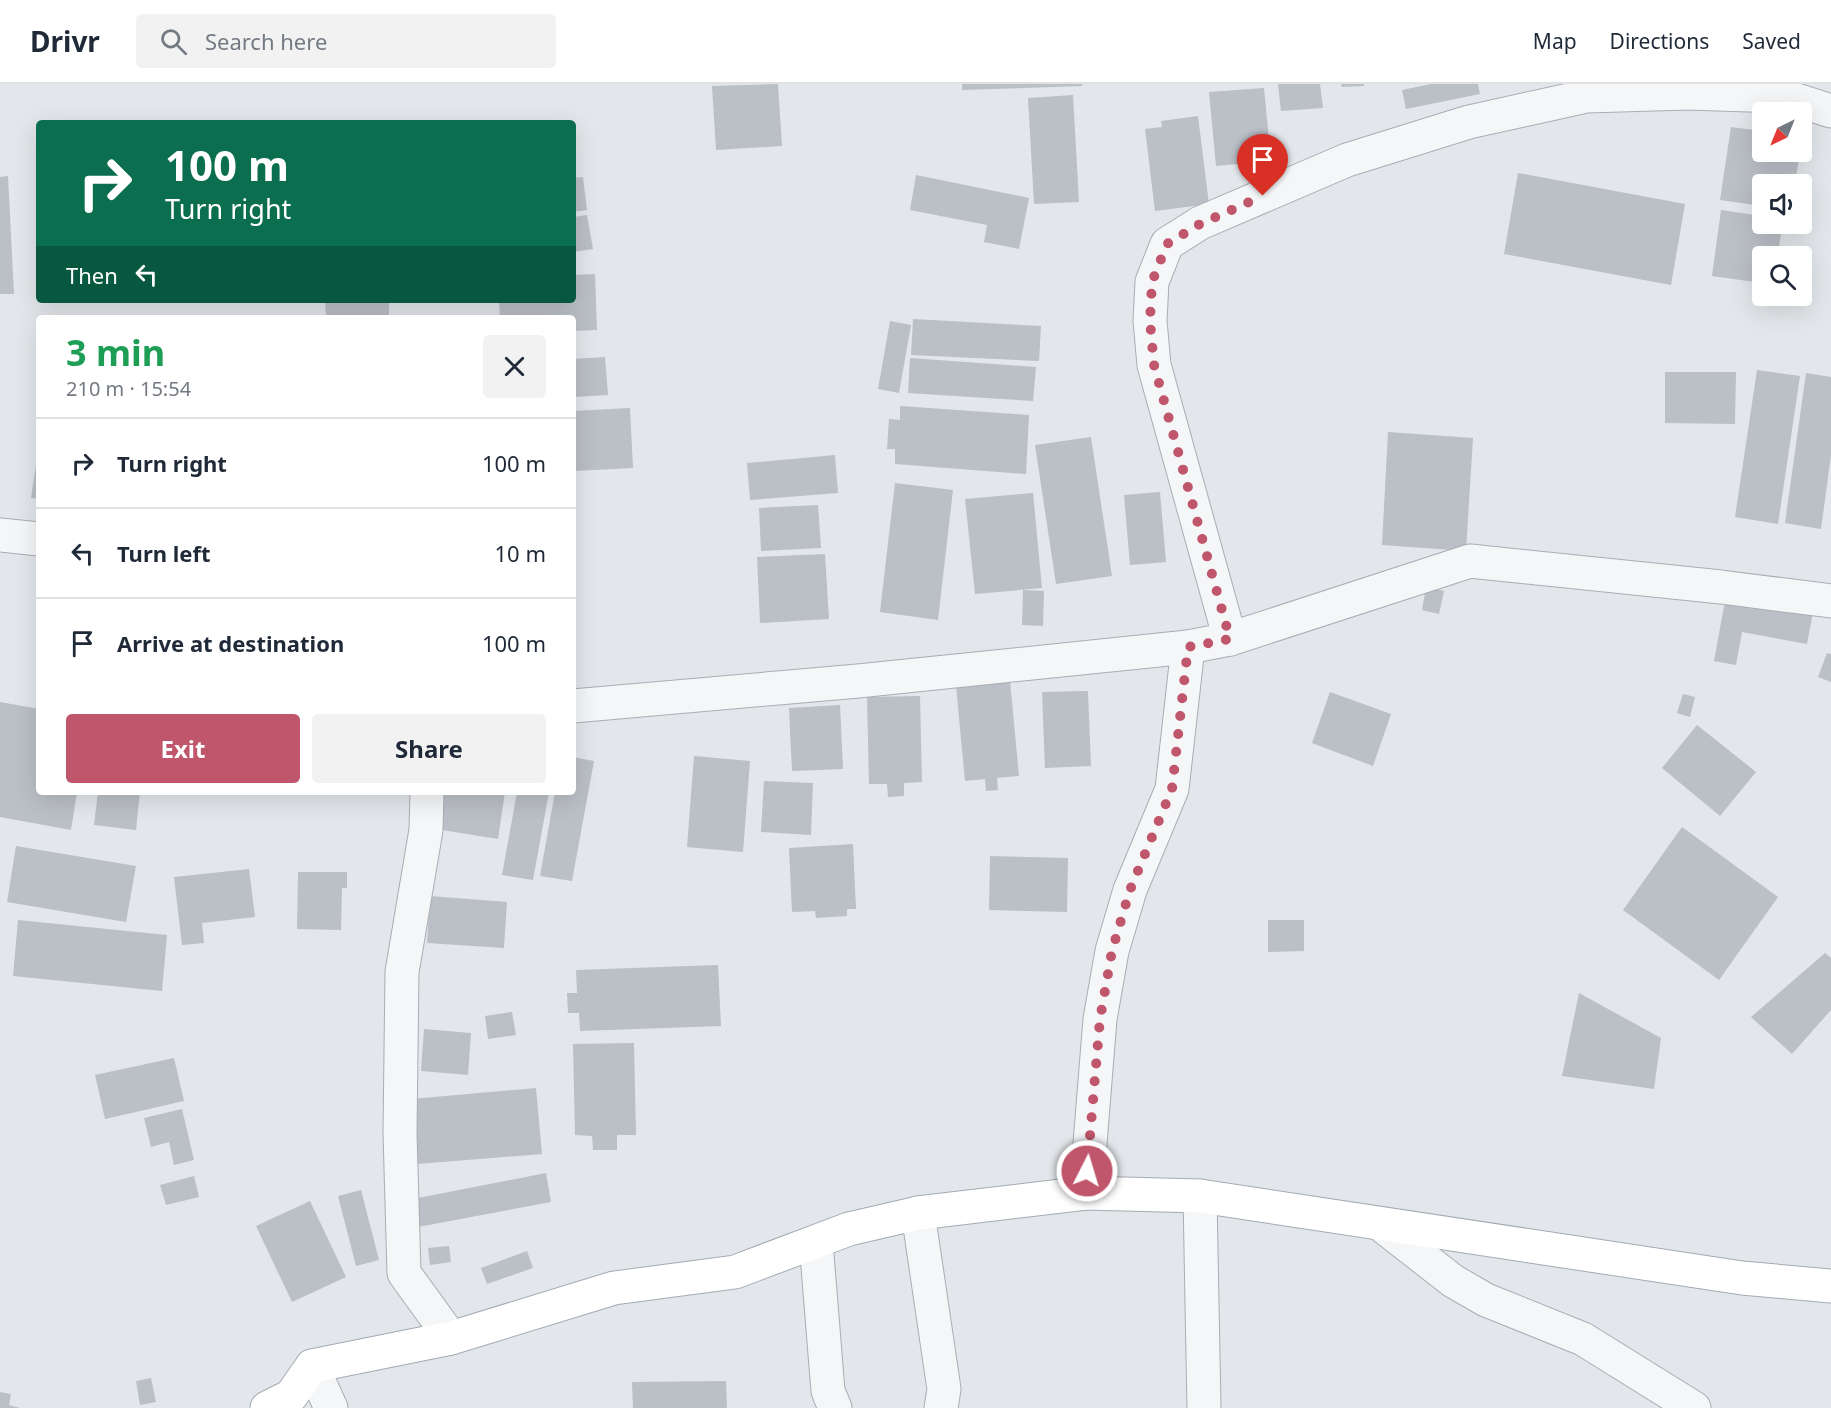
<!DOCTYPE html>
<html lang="en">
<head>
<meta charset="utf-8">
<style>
  body { margin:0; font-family:"Noto Sans",sans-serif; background:#f2f2f3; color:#1f2937; height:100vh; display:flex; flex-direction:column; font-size:22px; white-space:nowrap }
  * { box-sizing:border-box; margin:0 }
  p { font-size:20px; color:#747a83 }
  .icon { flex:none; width:33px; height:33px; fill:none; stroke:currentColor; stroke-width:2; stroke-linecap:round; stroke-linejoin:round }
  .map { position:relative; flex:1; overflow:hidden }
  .drawer { position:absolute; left:36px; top:231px; width:540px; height:480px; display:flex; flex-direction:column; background:#fff; border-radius:6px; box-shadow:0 6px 24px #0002 }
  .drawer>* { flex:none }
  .guide { position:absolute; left:36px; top:36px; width:540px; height:183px; border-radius:6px; box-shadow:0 6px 24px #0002; background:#0b6e4f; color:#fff; overflow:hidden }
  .needle { width:39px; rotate:223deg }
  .buttons { position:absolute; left:1752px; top:18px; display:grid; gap:12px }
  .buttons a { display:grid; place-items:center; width:60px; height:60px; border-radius:6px; background:#fff; box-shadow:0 6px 24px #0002; font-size:30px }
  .pin { position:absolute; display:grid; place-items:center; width:51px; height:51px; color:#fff; margin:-62px -26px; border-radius:50% 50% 50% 0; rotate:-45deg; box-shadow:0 0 6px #0007 }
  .pin .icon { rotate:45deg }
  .me { position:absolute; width:66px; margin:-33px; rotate:5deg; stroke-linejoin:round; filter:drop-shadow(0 0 4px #0008) }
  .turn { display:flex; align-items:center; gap:21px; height:126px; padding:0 30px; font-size:27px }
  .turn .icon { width:78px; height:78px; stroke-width:2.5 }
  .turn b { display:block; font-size:42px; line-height:51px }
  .then { display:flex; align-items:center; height:57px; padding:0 30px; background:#0003; gap:12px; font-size:22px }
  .round { display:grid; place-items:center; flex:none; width:63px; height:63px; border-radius:6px; background:#f2f2f3 }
  .summary { display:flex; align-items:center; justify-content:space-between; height:102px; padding:0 30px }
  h1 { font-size:36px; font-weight:700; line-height:45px; color:#1e9e55 }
  .button { display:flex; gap:12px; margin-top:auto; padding:12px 30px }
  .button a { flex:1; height:69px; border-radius:6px; background:#c0566b; color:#fff; font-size:24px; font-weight:700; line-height:69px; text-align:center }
  .button a+a { background:#f2f2f3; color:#1f2937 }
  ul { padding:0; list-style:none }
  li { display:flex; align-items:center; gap:18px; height:90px; padding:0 30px; border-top:2px solid #e0e1e3 }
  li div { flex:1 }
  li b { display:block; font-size:22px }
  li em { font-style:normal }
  header { display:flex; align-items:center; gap:36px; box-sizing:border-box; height:84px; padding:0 30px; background:#fff; border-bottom:2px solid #e0e1e3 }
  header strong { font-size:28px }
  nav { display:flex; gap:33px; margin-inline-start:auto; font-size:21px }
  .search { width:420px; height:54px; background:#f2f2f3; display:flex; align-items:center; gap:15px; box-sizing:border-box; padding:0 21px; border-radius:6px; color:#747a83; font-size:22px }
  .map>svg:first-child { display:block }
  .building { fill:#bbbfc6 }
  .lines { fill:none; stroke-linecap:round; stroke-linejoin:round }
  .minor-casing { stroke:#a9adb4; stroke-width:35 }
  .major-casing { stroke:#a3abb4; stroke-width:35 }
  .minor { stroke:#f5f6f8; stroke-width:33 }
  .major { stroke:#fff; stroke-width:33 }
  .route { stroke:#c0566b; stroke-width:10; stroke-dasharray:0 18 }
</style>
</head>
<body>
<header>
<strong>Drivr</strong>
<div class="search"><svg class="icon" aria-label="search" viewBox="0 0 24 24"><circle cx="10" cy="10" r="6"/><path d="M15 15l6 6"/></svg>Search here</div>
<nav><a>Map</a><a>Directions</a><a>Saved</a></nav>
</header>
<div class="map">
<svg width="1831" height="1324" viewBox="0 0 1831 1324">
  <rect width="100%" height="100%" fill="#e3e6ea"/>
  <g class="building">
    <path d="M778,0L782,62L716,66L712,2Z"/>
    <path d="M962,0H1082V2L962,6Z"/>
    <path d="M1278,0H1320L1323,24L1281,27Z"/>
    <path d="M1341,0H1364V2L1342,3Z"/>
    <path d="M1431,0H1478L1480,10L1406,25L1402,6Z"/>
    <path d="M1264,4L1271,77L1216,82L1209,8Z"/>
    <path d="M1073,11L1079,118L1034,120L1028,14Z"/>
    <path d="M1198,32L1209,120L1155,127L1145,45L1162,43L1161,37Z"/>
    <path d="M1731,43L1762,47V68H1800L1795,100H1762V122L1720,116Z"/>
    <path d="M1518,89L1685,120L1671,201L1504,170Z"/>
    <path d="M916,91L1029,114L1019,165L984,158L987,141L910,126Z"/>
    <path d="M8,92L14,210H0V93Z"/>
    <path d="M583,93L587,126L573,128V94Z"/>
    <path d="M1721,126L1762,132V140H1782L1778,172H1762V199L1712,192Z"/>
    <path d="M587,131L593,165L573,168V133Z"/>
    <path d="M595,190L597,246L573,247V234H500L499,216H573V191Z"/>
    <path d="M325,216H389V234H326Z"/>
    <path d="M913,235L1041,242L1039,277L911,271Z"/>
    <path d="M890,237L911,241L899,309L878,305Z"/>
    <path d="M605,273L608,311L573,313V275Z"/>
    <path d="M910,274L1036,283L1033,317L908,309Z"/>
    <path d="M1757,286L1800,292L1778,440L1735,433Z"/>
    <path d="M1665,288H1736L1735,340L1665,339Z"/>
    <path d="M1806,289L1831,293V371L1821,445L1785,439Z"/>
    <path d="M900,322L1029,331L1026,390L895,380V365H887L889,335L900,336Z"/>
    <path d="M630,324L633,384L573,387V327Z"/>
    <path d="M1388,348L1473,354L1466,467L1382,461Z"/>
    <path d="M1091,353L1112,492L1056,500L1035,361Z"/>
    <path d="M38,367H39V415L31,414Z"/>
    <path d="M835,371L838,409L750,416L747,379Z"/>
    <path d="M895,399L953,406L938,536L880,528Z"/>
    <path d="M1160,408L1166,478L1130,481L1124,411Z"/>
    <path d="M1033,409L1042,504L975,510L965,415Z"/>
    <path d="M818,421L821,464L761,467L759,424Z"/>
    <path d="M825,470L829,535L760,539L757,473Z"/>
    <path d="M1426,503L1444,507L1439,530L1422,526Z"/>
    <path d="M1023,506L1044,507L1043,542L1022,541Z"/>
    <path d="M1727,506L1814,523L1807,560L1742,548L1736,581L1714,577Z"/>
    <path d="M1827,569L1831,570V598L1818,593Z"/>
    <path d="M1010,597L1019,692L997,694L998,706L986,707L985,695L965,697L956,602Z"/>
    <path d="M1088,607L1091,682L1045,684L1042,608Z"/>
    <path d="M1330,608L1391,630L1373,682L1312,659Z"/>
    <path d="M1683,610L1695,613L1690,633L1677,629Z"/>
    <path d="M920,612L922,698L904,699V712L888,713L887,700H869L867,613Z"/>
    <path d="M0,618L39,625V708H77L71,746L0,733Z"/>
    <path d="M840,621L843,685L792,687L789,624Z"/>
    <path d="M1697,641L1756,688L1720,732L1662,684Z"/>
    <path d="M694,672L750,677L743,768L687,763Z"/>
    <path d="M573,673L594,677L572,797L540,792L555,708H573Z"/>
    <path d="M764,697L813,699L811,751L761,748Z"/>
    <path d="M98,708H140L136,746L94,741Z"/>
    <path d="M442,708H505L498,755L436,745Z"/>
    <path d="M517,708H549L533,796L502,791Z"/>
    <path d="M1682,743L1778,813L1719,896L1623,826Z"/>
    <path d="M853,760L856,825H847V832L816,834L815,827L792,828L789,764Z"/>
    <path d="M16,762L136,782L126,838L7,818Z"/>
    <path d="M990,772L1068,774L1067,828L989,826Z"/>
    <path d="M249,785L255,833L202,839L204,859L182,861L174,793Z"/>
    <path d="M298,788H347V804H342L341,846L297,845Z"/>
    <path d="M430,812L507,818L504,864L427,859Z"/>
    <path d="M18,836L167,851L162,907L13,892Z"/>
    <path d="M1268,836H1304V867L1268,868Z"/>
    <path d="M1825,869L1831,874V926L1792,970L1751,933Z"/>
    <path d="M718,881L721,942L580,947L579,929H568L567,909H577L576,886Z"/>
    <path d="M1579,909L1661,954L1654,1005L1562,992Z"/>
    <path d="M512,928L516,951L488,955L485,932Z"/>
    <path d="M424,945L471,949L468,991L421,987Z"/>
    <path d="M634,959L636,1051H617V1066H593L592,1052L575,1051L573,960Z"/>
    <path d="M174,974L184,1017L105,1035L95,991Z"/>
    <path d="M536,1004L542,1070L417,1080L411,1015Z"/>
    <path d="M182,1025L194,1076L174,1081L169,1058L151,1063L144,1034Z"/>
    <path d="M546,1089L551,1118L418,1143L413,1115Z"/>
    <path d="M194,1092L199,1113L166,1121L160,1101Z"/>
    <path d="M361,1106L379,1176L356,1182L338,1112Z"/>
    <path d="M310,1117L346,1193L292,1218L256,1142Z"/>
    <path d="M449,1162L451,1178L430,1181L428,1164Z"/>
    <path d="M527,1167L533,1184L487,1200L481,1184Z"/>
    <path d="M151,1294L156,1318L140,1321L136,1297Z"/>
    <path d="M726,1297L727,1324H633L632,1298Z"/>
    <path d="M0,1308L11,1310L9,1321L20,1324H0Z"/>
  </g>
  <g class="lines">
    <defs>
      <g id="minor">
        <path d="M0,451L39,455"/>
        <path d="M1230,555L1154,281L1150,237L1152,198L1167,160L1200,139L1347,76L1469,38L1587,12L1687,9L1784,12L1831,27"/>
        <path d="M573,622L858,597L1188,563L1230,555L1470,477L1721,503L1831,517"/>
        <path d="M427,708L426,746L402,888L400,1049L404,1189L451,1254"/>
        <path d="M1086,1109L1100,935L1112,867L1130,806L1172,705L1188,563"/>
        <path d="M1200,1112L1204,1324"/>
        <path d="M918,1129L944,1305L941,1324"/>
        <path d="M1380,1140L1453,1197L1486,1216L1583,1255L1694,1324"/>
        <path d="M816,1158L828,1307L835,1324"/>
        <path d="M312,1282L331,1324"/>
      </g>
      <path id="major" d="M267,1324L291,1312L312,1282L451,1254L614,1204L735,1188L849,1145L918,1129L1086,1109L1200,1112L1742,1194L1831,1202"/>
    </defs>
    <use href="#minor" class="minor-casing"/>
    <use href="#major" class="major-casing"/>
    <use href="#minor" class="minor"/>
    <use href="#major" class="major"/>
  </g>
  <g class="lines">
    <path class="route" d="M1087,1087L1100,935L1112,867L1130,806L1172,705L1188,563L1230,555L1154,281L1150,237L1152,198L1167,160L1200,140L1263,112"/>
  </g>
</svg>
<div class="buttons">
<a><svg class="needle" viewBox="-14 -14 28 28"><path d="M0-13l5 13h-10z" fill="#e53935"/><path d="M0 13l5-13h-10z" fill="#747a83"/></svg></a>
<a><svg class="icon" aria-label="sound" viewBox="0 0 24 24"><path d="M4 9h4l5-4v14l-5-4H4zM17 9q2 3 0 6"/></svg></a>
<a><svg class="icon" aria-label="search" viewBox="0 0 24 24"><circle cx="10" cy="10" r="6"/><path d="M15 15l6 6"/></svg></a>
</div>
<div class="pin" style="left:1263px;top:112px;background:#d93025"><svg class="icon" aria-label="arrive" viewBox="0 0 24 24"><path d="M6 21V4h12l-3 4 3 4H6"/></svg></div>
<svg class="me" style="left:1087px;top:1087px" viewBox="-20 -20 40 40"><circle r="17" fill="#c0566b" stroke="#fff" stroke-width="3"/><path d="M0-11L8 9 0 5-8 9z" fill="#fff"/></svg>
<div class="guide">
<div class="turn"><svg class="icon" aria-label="right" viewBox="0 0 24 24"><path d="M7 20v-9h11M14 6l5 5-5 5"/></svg><div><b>100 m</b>Turn right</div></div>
<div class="then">Then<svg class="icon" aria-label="left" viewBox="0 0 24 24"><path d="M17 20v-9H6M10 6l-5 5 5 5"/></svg></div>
</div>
<section class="drawer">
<div class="summary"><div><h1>3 min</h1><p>210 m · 15:54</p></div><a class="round"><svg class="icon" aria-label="close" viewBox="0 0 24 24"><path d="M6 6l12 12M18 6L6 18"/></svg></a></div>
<ul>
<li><svg class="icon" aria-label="right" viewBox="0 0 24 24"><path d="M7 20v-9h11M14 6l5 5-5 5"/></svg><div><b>Turn right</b></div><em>100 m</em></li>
<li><svg class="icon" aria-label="left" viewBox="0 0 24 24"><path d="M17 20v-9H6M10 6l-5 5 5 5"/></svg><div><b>Turn left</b></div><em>10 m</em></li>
<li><svg class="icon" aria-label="arrive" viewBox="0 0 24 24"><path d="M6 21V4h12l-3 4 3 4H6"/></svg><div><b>Arrive at destination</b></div><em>100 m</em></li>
</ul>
<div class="button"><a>Exit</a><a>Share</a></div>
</section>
</div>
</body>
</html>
